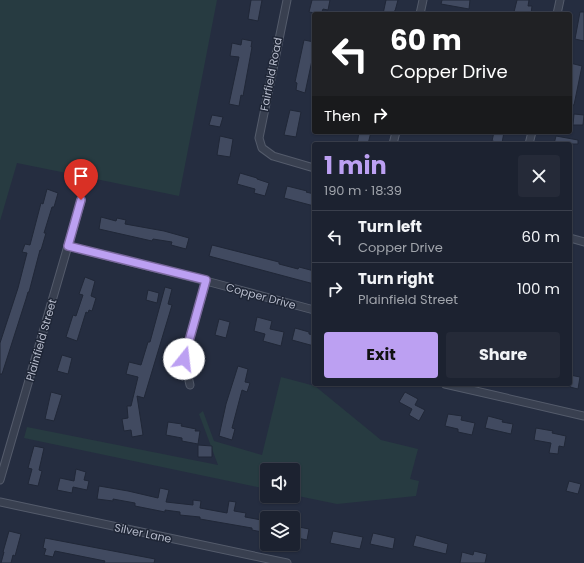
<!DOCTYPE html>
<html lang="en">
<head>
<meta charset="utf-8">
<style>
  body { margin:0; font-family:Poppins,sans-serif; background:#252a38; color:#f1f3f6; height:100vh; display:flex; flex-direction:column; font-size:15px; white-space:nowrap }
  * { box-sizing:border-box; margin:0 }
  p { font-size:13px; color:#a0a4ab }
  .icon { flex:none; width:22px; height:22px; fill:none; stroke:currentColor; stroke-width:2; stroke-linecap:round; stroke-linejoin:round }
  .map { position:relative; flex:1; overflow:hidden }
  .panel { position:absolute; left:312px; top:142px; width:260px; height:244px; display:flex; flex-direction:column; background:#1c2230; border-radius:4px; box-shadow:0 1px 3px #0004,0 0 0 1px #3a3f4c }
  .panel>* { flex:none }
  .top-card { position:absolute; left:312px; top:12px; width:260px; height:122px; border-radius:4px; box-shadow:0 1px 3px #0004,0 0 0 1px #3a3f4c; background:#202124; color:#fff; overflow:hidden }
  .buttons { position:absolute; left:260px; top:463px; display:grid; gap:8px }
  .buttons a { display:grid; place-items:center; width:40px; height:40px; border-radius:4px; background:#1c2230; box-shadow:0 1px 3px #0004,0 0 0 1px #3a3f4c; font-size:20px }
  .pin { position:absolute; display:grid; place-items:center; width:34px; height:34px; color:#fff; margin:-41px -17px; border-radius:50% 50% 50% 0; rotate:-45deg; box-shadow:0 0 4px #0007 }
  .pin .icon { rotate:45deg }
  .me { position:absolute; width:44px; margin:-22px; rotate:16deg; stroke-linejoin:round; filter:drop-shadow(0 0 3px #0008) }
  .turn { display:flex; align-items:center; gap:14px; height:84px; padding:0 12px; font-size:18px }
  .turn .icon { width:52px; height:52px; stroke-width:2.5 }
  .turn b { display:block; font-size:28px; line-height:34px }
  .then { display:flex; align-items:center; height:38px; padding:0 12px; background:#0003; gap:8px; font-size:15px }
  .round { display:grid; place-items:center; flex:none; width:42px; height:42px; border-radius:4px; background:#252a38 }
  .headline { display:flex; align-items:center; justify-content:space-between; height:68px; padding:0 12px }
  h1 { font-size:24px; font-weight:700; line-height:30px; color:#bca0f2 }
  .button { display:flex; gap:8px; margin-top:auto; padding:8px 12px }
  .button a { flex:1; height:46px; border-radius:4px; background:#bca0f2; color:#111; font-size:16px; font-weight:700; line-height:46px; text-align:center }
  .button a+a { background:#252a38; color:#f1f3f6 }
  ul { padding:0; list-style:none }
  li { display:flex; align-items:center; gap:12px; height:52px; padding:0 12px; border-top:1px solid #3a3f4c }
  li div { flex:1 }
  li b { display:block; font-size:15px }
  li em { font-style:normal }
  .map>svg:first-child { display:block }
  .green { fill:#273b41 }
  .building { fill:#414a60; stroke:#202737 }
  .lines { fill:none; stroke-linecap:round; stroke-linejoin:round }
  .minor-casing { stroke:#545b6b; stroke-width:9 }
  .minor { stroke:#394050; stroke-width:7 }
  .route-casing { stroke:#7a689d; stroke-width:10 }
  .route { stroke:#bca0f2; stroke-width:7 }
  .labels { text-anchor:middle; stroke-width:3; stroke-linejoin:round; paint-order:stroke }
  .street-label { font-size:11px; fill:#b6bbcb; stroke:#1e2535 }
</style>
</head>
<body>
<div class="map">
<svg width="584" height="563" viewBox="0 0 584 563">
  <rect width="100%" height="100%" fill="#252d40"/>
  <g class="green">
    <path d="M0,0H217L179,196L17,163L0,221Z"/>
    <path d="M281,377L315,386L381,440L418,449L410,479L419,481L416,496L337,504L293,495V470H267V489L24,438L27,427L218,465L199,414L203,411L214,441L262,455Z"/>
  </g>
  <g class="building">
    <path d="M251,0H262L258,21L248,19Z"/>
    <path d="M312,0H330L328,10L323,9L321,14L309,12Z"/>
    <path d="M386,0H398L395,11H394L393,14H383Z"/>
    <path d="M442,0H470L469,9L441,4Z"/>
    <path d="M517,0H529L528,6H532L531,14H518L514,12Z"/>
    <path d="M580,12H584V41L575,39Z"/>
    <path d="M242,39L252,41L251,47H252L243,96L241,95L239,106L229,104L239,57L230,56L232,43L241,45Z"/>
    <path d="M304,40L314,42V51L305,93L296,90L297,83L295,82Z"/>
    <path d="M570,63L582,66L574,105H570Z"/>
    <path d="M290,110L301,112L296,137L284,135Z"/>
    <path d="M574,114L584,115L583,125H573Z"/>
    <path d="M212,115L223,117L220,127L209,125Z"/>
    <path d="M359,132H371L368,144H357Z"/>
    <path d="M494,132H504L502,143L492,141Z"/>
    <path d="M220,136L233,139L230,157L217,155Z"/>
    <path d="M556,136L578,140V144H554Z"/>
    <path d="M240,173L257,178V179L269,183L265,196L254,193L255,189L237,184Z"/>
    <path d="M287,186L307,191L306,192L314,194V206L284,198Z"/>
    <path d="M47,189L58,193L54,207H52L44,233H46L41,250H40L29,292H28L26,299L2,374H0V343L18,288L27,253L22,252L25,244L30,245L41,203L43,204Z"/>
    <path d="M101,217L116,221L117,218L126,220L125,224L164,231L189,238L186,249L171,245L172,242L153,239L152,241L99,229Z"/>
    <path d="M212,245L279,262V264L298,269L299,267L314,271V284L209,256Z"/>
    <path d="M85,277L95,281L91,296L96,298L92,311L89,310L88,313L86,312L77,341L66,337L73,315L76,316L83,295L79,294Z"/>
    <path d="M165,287L172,289L168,304L172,305L144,398L137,396L143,435L132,437L131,430L124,431L122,419L128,418L127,406H131L138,377L126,374L129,362L141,365L148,342H150Z"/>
    <path d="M148,290L159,293L157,303L146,300Z"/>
    <path d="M257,317L272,321L270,329L284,332L281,346L263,341L265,334L254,331Z"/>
    <path d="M219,319L230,322L226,338L215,335Z"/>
    <path d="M295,328L309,332V334L314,335V346L292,340Z"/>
    <path d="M62,355L72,358L68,374L57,371Z"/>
    <path d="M238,366L248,369L245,382L250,383L247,392L242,390L232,428L235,429L232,440L219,436L226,404Z"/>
    <path d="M570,375L580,377L578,389L570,387Z"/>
    <path d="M51,392L62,395L54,421L45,419Z"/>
    <path d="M405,392L418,399L415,405L425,410L419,421L409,415L412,409L399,402Z"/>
    <path d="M448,414L462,416L461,420L475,423L472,435L458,432V429L445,426Z"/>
    <path d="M488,416L503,420L502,422L513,424L511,434L485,428Z"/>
    <path d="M168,422L182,424L181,426L196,429L195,431H200L198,444L182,441V438L166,435Z"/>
    <path d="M536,428L553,431L552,433L566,436L564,447L559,446L558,454L549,453L551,443L534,440Z"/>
    <path d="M198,445L212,446V457H198Z"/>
    <path d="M34,446L44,448L39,470L42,471L38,486L28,484L32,469L28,468Z"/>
    <path d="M76,469L86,472L84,480L89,481L87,490L73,487L72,493L57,490L60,478L74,481Z"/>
    <path d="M569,481L581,484L578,494L566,491Z"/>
    <path d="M99,486L128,491L158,498L160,488L169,490L166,502L193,505V500L201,501L200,508L227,513L229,501L236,502L234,511L246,513L245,517L267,521V533L252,530V528L200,519V517L180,515V512L165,510V512L135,506V503L113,499V501L97,499Z"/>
    <path d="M294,526L309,529L307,540L293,537Z"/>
    <path d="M9,531L21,534L15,556L13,555L11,563H1L4,552H3Z"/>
    <path d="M333,531L363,537L360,549L330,543Z"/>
    <path d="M373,533L395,538L393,549L370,544Z"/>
    <path d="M416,535L448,544L446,554L413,546Z"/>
    <path d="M45,538L155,559L154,563H104L105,561L55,551L53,557L44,555L46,549L43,548Z"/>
    <path d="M474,551L487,554L485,563H460L462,552L473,555Z"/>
  </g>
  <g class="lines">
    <defs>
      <g id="minor">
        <path d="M287,0L259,138L262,148L273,156L314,168"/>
        <path d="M420,14L423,0"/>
        <path d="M557,14L560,0"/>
        <path d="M393,144L396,132"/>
        <path d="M529,144L532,132"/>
        <path d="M570,238L584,242"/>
        <path d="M68,246L206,281L314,310"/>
        <path d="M445,384L584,416"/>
        <path d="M190,385L184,359L206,281"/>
        <path d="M0,480L81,201"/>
        <path d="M0,502L287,563"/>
      </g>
    </defs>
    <use href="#minor" class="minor-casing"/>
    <use href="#minor" class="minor"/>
  </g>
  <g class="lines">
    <defs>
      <path id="route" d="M81,200L68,246L206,280L184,359"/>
    </defs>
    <use href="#route" class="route-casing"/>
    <use href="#route" class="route"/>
  </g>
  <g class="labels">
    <g class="street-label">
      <text transform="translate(271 74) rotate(-79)" y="4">Fairfield Road</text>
      <text transform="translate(261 296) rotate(15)" y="4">Copper Drive</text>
      <text transform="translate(41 340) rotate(-74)" y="4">Plainfield Street</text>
      <text transform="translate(143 533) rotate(12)" y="4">Silver Lane</text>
    </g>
  </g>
</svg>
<div class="buttons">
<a><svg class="icon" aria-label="sound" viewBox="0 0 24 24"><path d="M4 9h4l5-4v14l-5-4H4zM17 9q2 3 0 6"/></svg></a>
<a><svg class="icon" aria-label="layers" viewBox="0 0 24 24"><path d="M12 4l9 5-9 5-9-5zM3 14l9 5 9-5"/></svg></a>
</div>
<div class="pin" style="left:81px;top:200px;background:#d93025"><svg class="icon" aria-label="arrive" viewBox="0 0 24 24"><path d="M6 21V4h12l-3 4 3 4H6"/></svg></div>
<svg class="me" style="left:184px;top:359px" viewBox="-20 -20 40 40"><circle r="19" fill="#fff"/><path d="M0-13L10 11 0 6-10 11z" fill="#bca0f2"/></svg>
<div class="top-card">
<div class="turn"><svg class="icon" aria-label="left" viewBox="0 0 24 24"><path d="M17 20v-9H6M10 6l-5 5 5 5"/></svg><div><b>60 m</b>Copper Drive</div></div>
<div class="then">Then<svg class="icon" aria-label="right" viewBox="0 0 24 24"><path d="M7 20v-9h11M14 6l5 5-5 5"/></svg></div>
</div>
<section class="panel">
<div class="headline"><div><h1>1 min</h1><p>190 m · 18:39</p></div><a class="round"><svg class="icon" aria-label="close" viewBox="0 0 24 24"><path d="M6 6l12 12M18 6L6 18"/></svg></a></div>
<ul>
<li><svg class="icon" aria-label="left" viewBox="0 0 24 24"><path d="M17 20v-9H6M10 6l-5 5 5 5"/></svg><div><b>Turn left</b><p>Copper Drive</p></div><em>60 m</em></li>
<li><svg class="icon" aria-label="right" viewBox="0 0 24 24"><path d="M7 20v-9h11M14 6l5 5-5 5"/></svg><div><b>Turn right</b><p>Plainfield Street</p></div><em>100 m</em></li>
</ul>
<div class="button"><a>Exit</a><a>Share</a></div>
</section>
</div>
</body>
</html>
